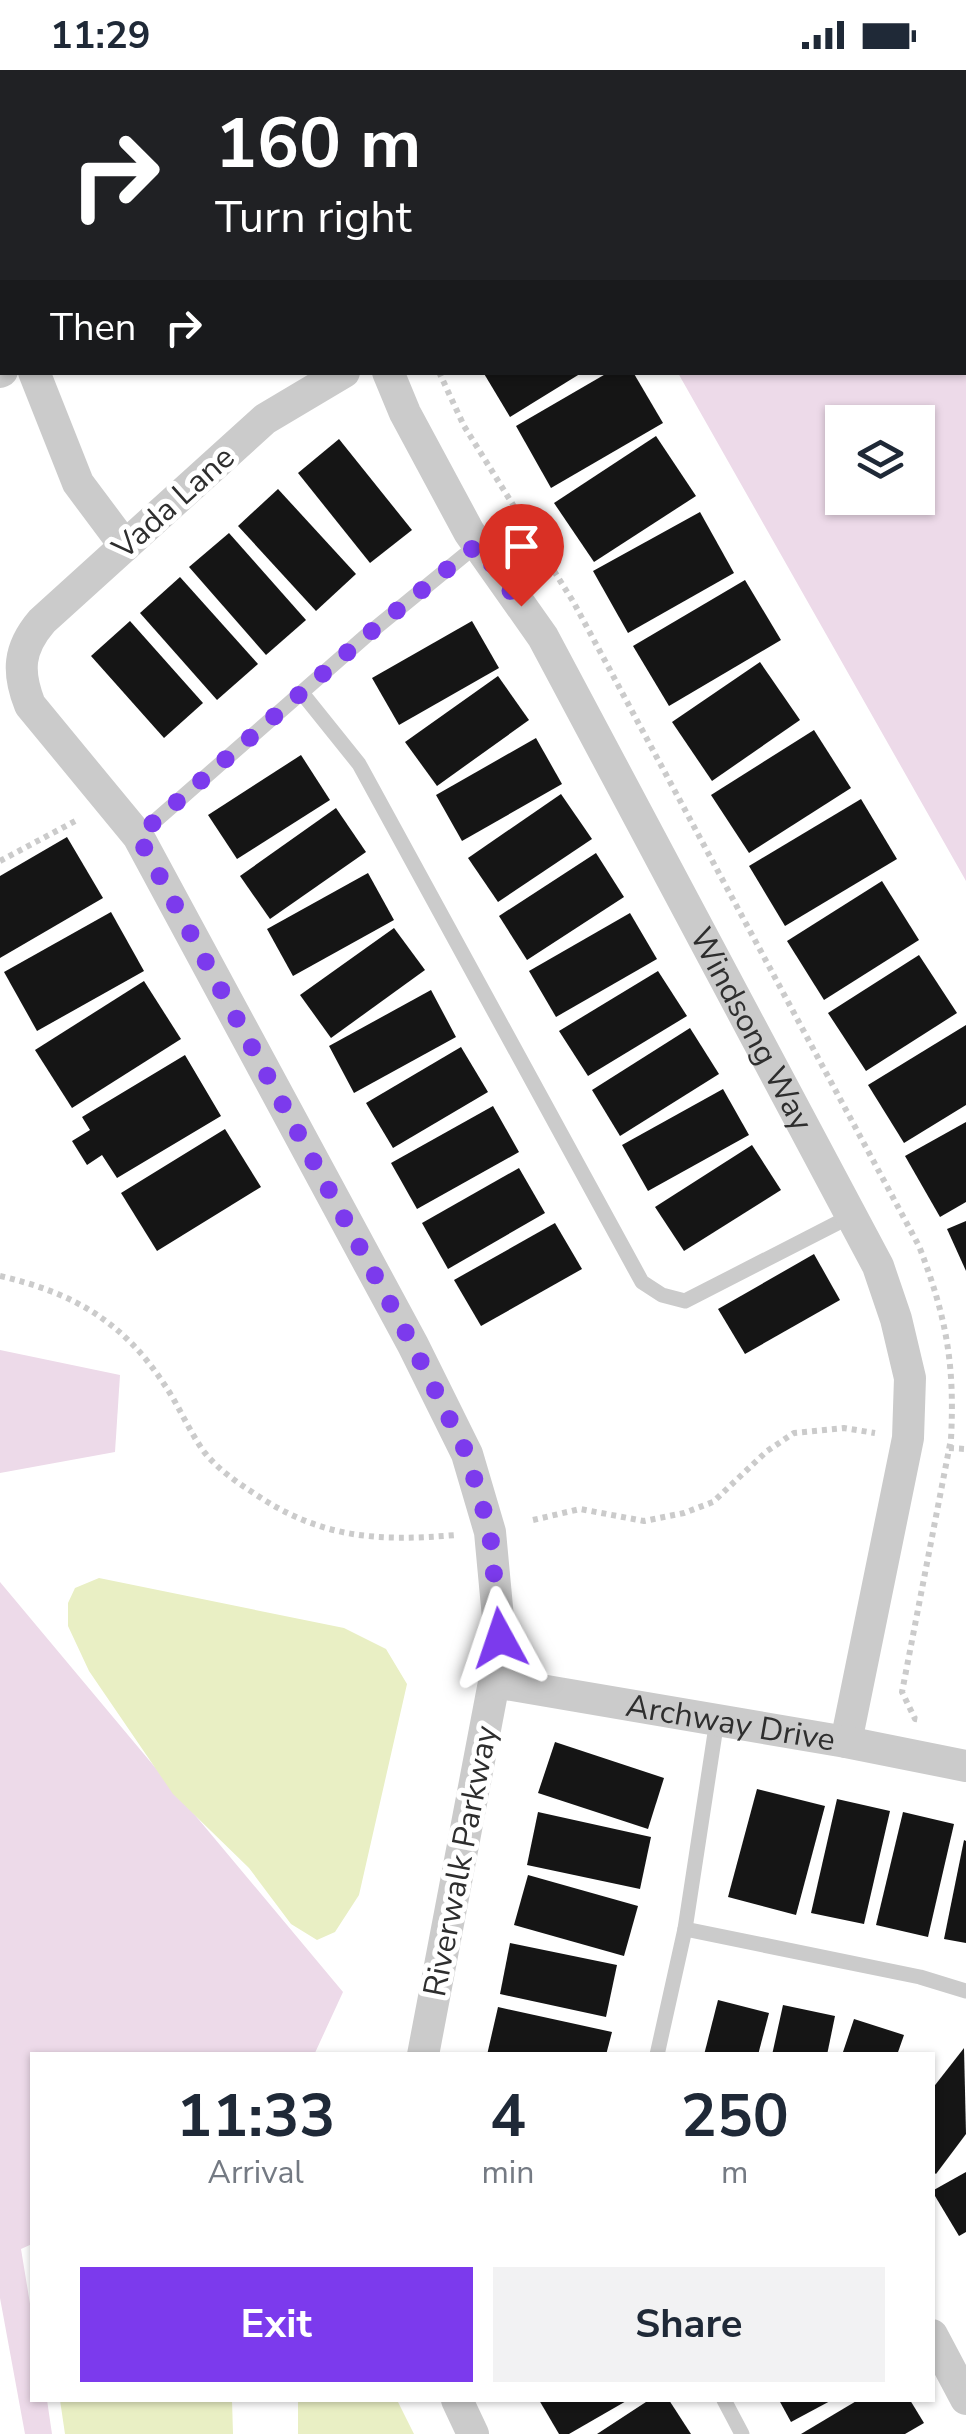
<!DOCTYPE html>
<html lang="en">
<head>
<meta charset="utf-8">
<style>
  body { margin:0; font-family:"Nunito Sans",sans-serif; background:#f2f2f3; color:#1f2937; height:100vh; display:flex; flex-direction:column; font-size:38px; white-space:nowrap }
  * { box-sizing:border-box; margin:0 }
  p { font-size:32px; color:#747a83 }
  .icon { flex:none; width:55px; height:55px; fill:none; stroke:currentColor; stroke-width:2; stroke-linecap:round; stroke-linejoin:round }
  .map { position:relative; flex:1; overflow:hidden }
  .drawer { position:absolute; left:30px; top:1982px; width:905px; height:350px; display:flex; flex-direction:column; background:#fff; border-radius:0px; box-shadow:0 2px 8px #0004 }
  .drawer>* { flex:none }
  .hud { position:absolute; left:0px; top:0px; width:968px; height:305px; box-shadow:0 2px 8px #0004; background:#202124; color:#fff; overflow:hidden }
  .controls { position:absolute; left:825px; top:335px; display:grid; gap:20px }
  .controls a { display:grid; place-items:center; width:110px; height:110px; border-radius:0px; background:#fff; box-shadow:0 2px 8px #0004; font-size:50px }
  .pin { position:absolute; display:grid; place-items:center; width:85px; height:85px; color:#fff; margin:-102px -42px; border-radius:50% 50% 50% 0; rotate:-45deg; box-shadow:0 0 10px #0007 }
  .pin .icon { rotate:45deg }
  .me { position:absolute; width:110px; margin:-55px; rotate:355deg; stroke-linejoin:round; filter:drop-shadow(0 0 8px #0008) }
  .turn { display:flex; align-items:center; gap:35px; height:210px; padding:0 50px; font-size:45px }
  .turn .icon { width:130px; height:130px; stroke-width:2.5 }
  .turn b { display:block; font-size:70px; line-height:85px }
  .then { display:flex; align-items:center; height:95px; padding:0 50px; background:#0003; gap:20px; font-size:38px }
  .eta { display:flex; justify-content:space-evenly; align-items:center; height:170px; text-align:center }
  .eta b { font-size:60px; font-weight:700; line-height:70px }
  .action { display:flex; gap:20px; margin-top:auto; padding:20px 50px }
  .action a { flex:1; height:115px; border-radius:0px; background:#7c3aed; color:#fff; font-size:40px; font-weight:700; line-height:115px; text-align:center }
  .action a+a { background:#f2f2f3; color:#1f2937 }
  .status { display:flex; justify-content:space-between; align-items:center; height:70px; padding:0 50px; background:#fff; direction:ltr }
  .status svg { height:28px; fill:currentColor }
  .map>svg:first-child { display:block }
  .green { fill:#eddae9; fill-rule:evenodd }
  .water { fill:#e9efc4 }
  .building { fill:#151515 }
  .lines { fill:none; stroke-linecap:round; stroke-linejoin:round }
  .path { stroke:#cbcbcb; stroke-width:6; stroke-dasharray:5 5; stroke-linecap:butt }
  .service { stroke:#cbcbcb; stroke-width:15 }
  .minor { stroke:#cbcbcb; stroke-width:32 }
  .route { stroke:#7c3aed; stroke-width:18; stroke-dasharray:0 32.4 }
  .labels { text-anchor:middle; stroke-width:10; stroke-linejoin:round; paint-order:stroke }
  .street-label { font-size:32px; fill:#2e2e2e; stroke:#fff }
</style>
</head>
<body>
<div class="status"><b>11:29</b><svg viewBox="0 0 49 12"><path d="M0 12V9h3v3zM5 12V6h3v6zM10 12V3h3v9zM15 12V0h3v12zM26 1h20v11H26zM47 4h2v5h-2z"/></svg></div>
<div class="map">
<svg width="966" height="2364" viewBox="0 0 966 2364">
  <rect width="100%" height="100%" fill="#fff"/>
  <g class="green">
    <path d="M636,0H966V811L678,303L965,302V2H620ZM918,352V428H842V352Z"/>
    <path d="M0,1280L120,1305L115,1382L0,1403Z"/>
    <path d="M0,1512L343,1922L314,1985H32V2174L21,2179L32,2246V2330H47L52,2364H25L0,2228Z"/>
  </g>
  <g class="water">
    <path d="M99,1508L344,1558L386,1579L407,1614L359,1825L335,1862L317,1870L291,1854L249,1798L173,1724L89,1601L68,1556V1533L75,1518Z"/>
    <path d="M60,2330H232L233,2364H65Z"/>
    <path d="M298,2330H397L414,2364H298Z"/>
  </g>
  <g class="building">
    <path d="M483,302H583L510,347Z"/>
    <path d="M609,302H633L663,353L551,418L516,356Z"/>
    <path d="M656,366L696,426L594,492L554,433Z"/>
    <path d="M339,369L412,460L370,493L298,403Z"/>
    <path d="M278,419L356,504L316,541L238,456Z"/>
    <path d="M700,442L734,503L628,563L593,501Z"/>
    <path d="M229,463L306,550L266,585L189,497Z"/>
    <path d="M180,507L258,594L217,630L140,543Z"/>
    <path d="M745,510L781,570L669,636L633,576Z"/>
    <path d="M130,551L203,633L164,668L91,586Z"/>
    <path d="M472,551L499,598L399,655L372,608Z"/>
    <path d="M760,592L800,650L712,711L672,652Z"/>
    <path d="M498,606L529,650L437,716L405,672Z"/>
    <path d="M814,660L851,718L749,783L711,725Z"/>
    <path d="M536,668L562,714L462,771L436,725Z"/>
    <path d="M301,685L330,730L237,789L208,745Z"/>
    <path d="M561,724L592,769L498,832L468,788Z"/>
    <path d="M861,729L897,789L785,856L749,796Z"/>
    <path d="M336,738L366,782L270,849L240,806Z"/>
    <path d="M67,767L103,828L0,888V806Z"/>
    <path d="M596,783L624,827L527,890L499,846Z"/>
    <path d="M368,803L394,850L293,906L267,859Z"/>
    <path d="M882,811L919,870L824,930L787,871Z"/>
    <path d="M111,842L144,901L37,961L4,902Z"/>
    <path d="M630,843L657,889L556,947L529,901Z"/>
    <path d="M394,858L425,900L331,968L300,925Z"/>
    <path d="M919,885L957,943L866,1001L828,943Z"/>
    <path d="M658,901L687,946L588,1006L559,961Z"/>
    <path d="M144,911L181,969L72,1038L35,980Z"/>
    <path d="M431,920L456,967L354,1023L329,976Z"/>
    <path d="M966,955V1035L904,1073L868,1015Z"/>
    <path d="M690,958L719,1004L620,1066L592,1020Z"/>
    <path d="M461,977L488,1022L393,1078L366,1033Z"/>
    <path d="M185,985L221,1046L117,1108L102,1085L87,1095L72,1071L90,1060L82,1047Z"/>
    <path d="M723,1019L749,1065L648,1121L622,1075Z"/>
    <path d="M493,1036L519,1082L417,1139L391,1093Z"/>
    <path d="M966,1052V1132L940,1147L905,1086Z"/>
    <path d="M225,1059L261,1117L157,1181L121,1123Z"/>
    <path d="M752,1075L781,1120L684,1181L655,1137Z"/>
    <path d="M519,1098L545,1143L448,1199L422,1153Z"/>
    <path d="M966,1151V1201L947,1159Z"/>
    <path d="M555,1153L582,1199L481,1256L454,1210Z"/>
    <path d="M814,1184L840,1230L745,1284L718,1239Z"/>
    <path d="M555,1672L664,1708L648,1759L538,1723Z"/>
    <path d="M757,1719L825,1736L796,1845L728,1827Z"/>
    <path d="M837,1729L890,1741L864,1854L811,1843Z"/>
    <path d="M538,1742L651,1767L640,1819L527,1795Z"/>
    <path d="M903,1742L954,1754L928,1867L876,1855Z"/>
    <path d="M964,1770L966,1771V1873L944,1869Z"/>
    <path d="M528,1805L638,1836L624,1886L514,1855Z"/>
    <path d="M510,1873L617,1895L606,1947L500,1924Z"/>
    <path d="M718,1930L769,1943L758,1985H704Z"/>
    <path d="M783,1935L835,1946L827,1985H772Z"/>
    <path d="M498,1937L612,1962L606,1985H487Z"/>
    <path d="M854,1949L904,1965L897,1985H842Z"/>
    <path d="M964,1978L966,2064L936,2104L932,2101V2019Z"/>
    <path d="M966,2102V2162L959,2166L932,2121Z"/>
    <path d="M539,2330H628L569,2364H559Z"/>
    <path d="M649,2330H669L691,2364H597Z"/>
    <path d="M779,2330H832L791,2352Z"/>
    <path d="M858,2330H910L924,2353L905,2364H801Z"/>
  </g>
  <g class="lines">
    <g class="path">
      <path d="M373,0L374,2"/>
      <path d="M439,302L464,356L574,533L919,1176C946,1246 955,1293 951,1369L902,1622L915,1649L921,1650"/>
      <path d="M0,791L79,749"/>
      <path d="M0,1206C74,1223 124,1252 166,1317C180,1338 190,1363 205,1383C218,1399 235,1411 252,1422C319,1468 376,1472 456,1465"/>
      <path d="M949,1378L966,1379"/>
      <path d="M533,1450L580,1439L644,1451L684,1443L713,1432L767,1381L794,1363L844,1358L875,1363"/>
    </g>
    <g class="service">
      <path d="M302,623L359,694L642,1212L662,1225L685,1231L851,1146"/>
      <path d="M138,766L367,565L478,474"/>
      <path d="M685,1859L920,1907L966,1921"/>
      <path d="M657,1985L685,1859L717,1650"/>
      <path d="M724,2330L742,2364"/>
    </g>
    <g class="minor">
      <path d="M317,0L318,2"/>
      <path d="M0,2L10,0"/>
      <path d="M0,209L2,216"/>
      <path d="M0,302L2,301"/>
      <path d="M34,302L78,413L125,476"/>
      <path d="M344,302L265,349L42,551C18,579 17,602 30,635L138,766L413,1275L467,1384L490,1462L500,1569L495,1607L423,1985"/>
      <path id="s1" d="M388,302L405,343L469,462L543,567L878,1196L896,1249L910,1308L908,1368L846,1672"/>
      <path id="s2" d="M494,1612L846,1672L966,1696"/>
      <path d="M932,2265L966,2329"/>
      <path d="M457,2330L473,2364"/>
    </g>
  </g>
  <g class="lines">
    <path class="route" d="M500,1568L490,1462L467,1384L413,1276L138,766L367,565L478,474L521,536"/>
  </g>
  <g class="labels">
    <g class="street-label">
      <text transform="translate(173 432) rotate(-42)" y="11">Vada Lane</text>
      <text dy="11" stroke="none"><textPath href="#s1" startOffset="752">Windsong Way</textPath></text>
      <text dy="11" stroke="none"><textPath href="#s2" startOffset="240">Archway Drive</textPath></text>
      <text transform="translate(460 1791) rotate(-79)" y="11">Riverwalk Parkway</text>
    </g>
  </g>
</svg>
<div class="controls">
<a><svg class="icon" aria-label="layers" viewBox="0 0 24 24"><path d="M12 4l9 5-9 5-9-5zM3 14l9 5 9-5"/></svg></a>
</div>
<div class="pin" style="left:521px;top:536px;background:#d93025"><svg class="icon" aria-label="arrive" viewBox="0 0 24 24"><path d="M6 21V4h12l-3 4 3 4H6"/></svg></div>
<svg class="me" style="left:500px;top:1568px" viewBox="-20 -20 40 40"><path d="M0-17L14 15 0 8-14 15z" fill="#7c3aed" stroke="#fff" stroke-width="4"/></svg>
<div class="hud">
<div class="turn"><svg class="icon" aria-label="right" viewBox="0 0 24 24"><path d="M7 20v-9h11M14 6l5 5-5 5"/></svg><div><b>160 m</b>Turn right</div></div>
<div class="then">Then<svg class="icon" aria-label="right" viewBox="0 0 24 24"><path d="M7 20v-9h11M14 6l5 5-5 5"/></svg></div>
</div>
<section class="drawer">
<div class="eta">
<div><b>11:33</b><p>Arrival</p></div>
<div><b>4</b><p>min</p></div>
<div><b>250</b><p>m</p></div>
</div>
<div class="action"><a>Exit</a><a>Share</a></div>
</section>
</div>
</body>
</html>
